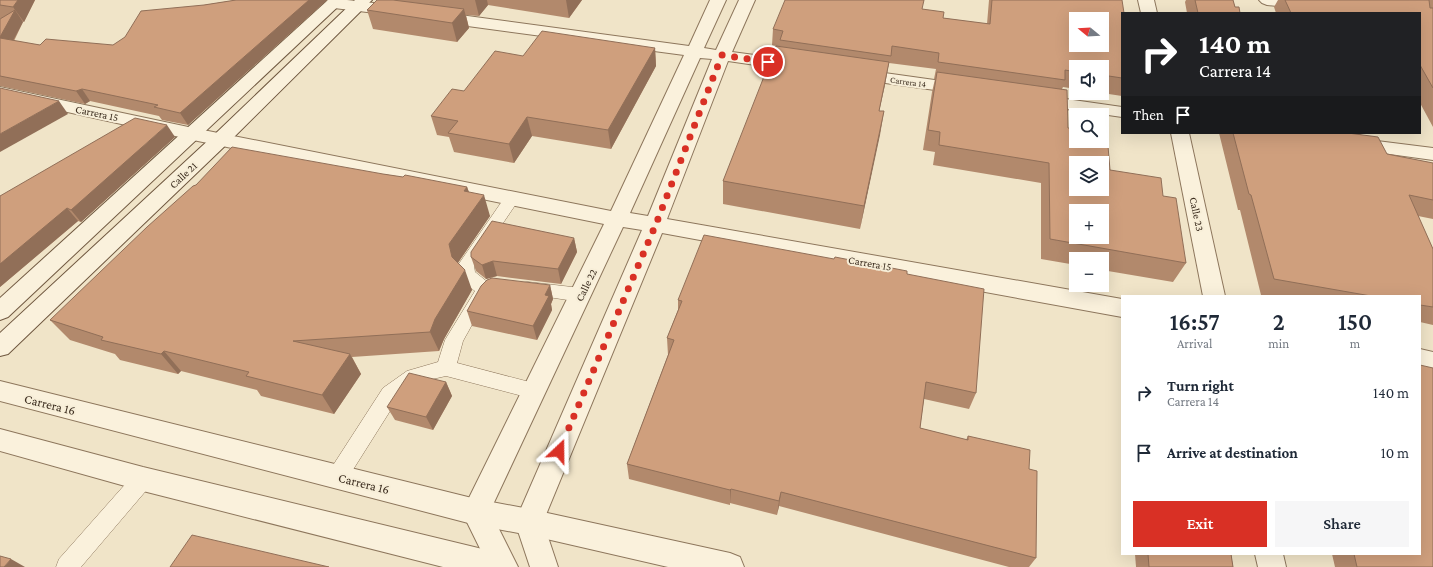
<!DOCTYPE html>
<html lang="en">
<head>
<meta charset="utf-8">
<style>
  body { margin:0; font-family:"Crimson Pro",serif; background:#f6f6f7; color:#1f2937; height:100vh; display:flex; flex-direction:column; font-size:15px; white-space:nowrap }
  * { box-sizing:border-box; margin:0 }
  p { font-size:13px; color:#747a83 }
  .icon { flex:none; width:22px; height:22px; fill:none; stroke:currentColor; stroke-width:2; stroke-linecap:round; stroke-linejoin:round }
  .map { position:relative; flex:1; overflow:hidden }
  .panel { position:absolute; left:1121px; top:295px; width:300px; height:260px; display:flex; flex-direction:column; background:#fff; border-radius:0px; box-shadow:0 4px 16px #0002 }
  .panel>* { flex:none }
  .top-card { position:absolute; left:1121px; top:12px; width:300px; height:122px; border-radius:0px; box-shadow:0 4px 16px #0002; background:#202124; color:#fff; overflow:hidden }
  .needle { width:26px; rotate:288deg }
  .controls { position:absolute; left:1069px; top:12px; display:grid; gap:8px }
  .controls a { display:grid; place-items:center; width:40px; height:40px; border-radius:0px; background:#fff; box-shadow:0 4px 16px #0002; font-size:20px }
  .pin { position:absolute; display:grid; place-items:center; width:34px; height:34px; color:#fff; margin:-17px; border:2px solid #fff; border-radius:50%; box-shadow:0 1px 4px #0007 }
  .me { position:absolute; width:44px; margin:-22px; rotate:23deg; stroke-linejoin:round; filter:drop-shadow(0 0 3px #0008) }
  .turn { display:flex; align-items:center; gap:14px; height:84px; padding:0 12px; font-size:18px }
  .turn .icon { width:52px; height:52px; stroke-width:2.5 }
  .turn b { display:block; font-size:28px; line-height:34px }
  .then { display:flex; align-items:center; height:38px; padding:0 12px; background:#0003; gap:8px; font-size:15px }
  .eta { display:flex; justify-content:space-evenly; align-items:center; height:68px; text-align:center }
  .eta b { font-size:24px; font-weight:600; line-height:28px }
  .button { display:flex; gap:8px; margin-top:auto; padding:8px 12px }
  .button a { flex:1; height:46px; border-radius:0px; background:#d93025; color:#fff; font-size:16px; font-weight:600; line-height:46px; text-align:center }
  .button a+a { background:#f6f6f7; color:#1f2937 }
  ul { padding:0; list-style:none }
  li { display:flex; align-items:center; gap:12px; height:60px; padding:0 12px }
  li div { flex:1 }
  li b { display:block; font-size:15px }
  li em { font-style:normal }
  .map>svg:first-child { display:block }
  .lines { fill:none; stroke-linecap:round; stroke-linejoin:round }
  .service-casing { stroke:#8d765c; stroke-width:1 }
  .minor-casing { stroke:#8d765c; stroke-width:2 }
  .tertiary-casing { stroke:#8d765c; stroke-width:2 }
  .secondary-casing { stroke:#6f573f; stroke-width:2 }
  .service { fill:#faf1dc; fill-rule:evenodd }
  .minor { fill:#faf1dc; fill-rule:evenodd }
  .tertiary { fill:#faf1dc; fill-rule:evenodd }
  .secondary { fill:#faf1dc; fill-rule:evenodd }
  .wall { fill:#b2896c }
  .shaded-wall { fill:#916f58 }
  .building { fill:#cf9f7d; stroke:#916f58; fill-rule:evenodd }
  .route { stroke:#d93025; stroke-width:7; stroke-dasharray:0 12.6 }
  .labels { text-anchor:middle; stroke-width:4; stroke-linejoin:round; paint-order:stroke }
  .far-street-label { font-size:9px; fill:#3d2e20; stroke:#f7eed8 }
  .street-label { font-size:11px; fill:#3d2e20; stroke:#f7eed8 }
  .near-street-label { font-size:13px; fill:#3d2e20; stroke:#f7eed8 }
</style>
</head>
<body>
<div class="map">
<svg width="1433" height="567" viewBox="0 0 1433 567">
  <rect width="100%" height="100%" fill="#f0e4c8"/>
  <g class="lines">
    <defs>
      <g id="service">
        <path d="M512,193L517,194L520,198L474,266L475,272L490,284L493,289L490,294L487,295L488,296L463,341L457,363L541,385L543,391L541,397L534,399L446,376L419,382L397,400L344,484L337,486L330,484L327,477L330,470L383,388L407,371L438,362L445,340L475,291C464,282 459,280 458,265L507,194Z"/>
        <path d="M528,282L581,288L587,290L590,295L587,300L581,302L528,294L522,293L519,288L522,283Z"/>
        <path d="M143,470L150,472L153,479L150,486L81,567H56L59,559L136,472Z"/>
      </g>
      <g id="minor">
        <path d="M328,0H347L400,6L405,8L408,11L405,14L400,16L334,8L329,6L326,3Z"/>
        <path d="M710,0H726L704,48L716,50L739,0H755L732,52L798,61L804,62L806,66L804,70L798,71L728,61L667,219L1122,299V317L662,233L543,522L558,567H530L515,522L642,230L623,227L490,511L518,567H489L462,512L604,224L193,140L0,97V87L193,128L611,211L684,55L438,22L432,20L430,17L432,14L438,12L689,46ZM700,58L712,59L648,216L630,213Z"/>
        <path d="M1138,0H1154L1157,13H1141Z"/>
        <path d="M1259,0H1308L1311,1L1314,4L1311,7L1306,9L1267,5L1262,3Z"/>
        <path d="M856,69L963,84L969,85L972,89L969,93L963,94L850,78L848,74L850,70Z"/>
        <path d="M1038,95L1122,107V117L1032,104L1029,100L1032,96Z"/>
        <path d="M1171,133H1189L1225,296H1203Z"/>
        <path d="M1353,138L1433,148V160L1346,148L1344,144L1346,140Z"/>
        <path d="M1420,349L1433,352V372L1420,369Z"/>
        <path d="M1255,554H1283L1286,567H1258Z"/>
      </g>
      <g id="tertiary">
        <path d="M0,381L476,499L529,509L730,553L740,557L744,567H668L529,535L476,525L0,401Z"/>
        <path d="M0,429L143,467L499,553L509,557L513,567H443L143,491L0,451Z"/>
      </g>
      <g id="secondary">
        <path d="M328,0H345L8,317L0,320V298Z"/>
        <path d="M355,0H372L228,143L8,354L0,356V333L214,135Z"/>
      </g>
    </defs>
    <use href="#service" class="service-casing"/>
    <use href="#minor" class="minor-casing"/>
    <use href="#tertiary" class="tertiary-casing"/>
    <use href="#secondary" class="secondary-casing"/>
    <use href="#service" class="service"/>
    <use href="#minor" class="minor"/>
    <use href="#tertiary" class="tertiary"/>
    <use href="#secondary" class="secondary"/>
  </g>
  <g class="wall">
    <path d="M0,0H35L24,22L22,21L23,22L14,41L40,45H113L204,5L236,0H327L188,125L162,120L159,116L90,101L85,104L0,86V19L1,18H0Z"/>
    <path d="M395,0H582L569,18L488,5L479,16L466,15L469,28L457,42L373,29L367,10Z"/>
    <path d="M989,0H1122V96L1102,93V67H1076V89L1063,87L1062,89L1068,128L1110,170L1163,196L1186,263L1173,282L1102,270V259H1076V265L1041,259V183L933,165L935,152L923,150L932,92L935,79H934L936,69L889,63L879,111H884L860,229L723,204V181L780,47L772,45L773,29L922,9L943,18L987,24Z"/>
    <path d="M1186,0H1233L1235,7L1240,13H1187L1185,2Z"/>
    <path d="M1278,0H1433V127L1420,103V13H1276L1274,7Z"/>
    <path d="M655,48L656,66L611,149L532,136L514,163L454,152L449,137L437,135L431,116L464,91L523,56Z"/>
    <path d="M1219,133H1362L1361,135L1387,154L1433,163V219L1418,216L1433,249V325L1420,322V296H1269L1261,295L1240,210H1238Z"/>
    <path d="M175,137L81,222L78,221L0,287V196Z"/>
    <path d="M383,174L467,187L469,192L490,216L458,263L472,290L444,339L439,351L352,357L361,374L334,414L261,396L257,390L181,371L178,374L120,360L115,354L70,340L50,320Z"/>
    <path d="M574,238L577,252L561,284L497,276L486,279L476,271L471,257Z"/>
    <path d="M907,274L976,393L969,409L924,399L920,428L966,440L968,436L1029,469L1036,558L1029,567H1009L779,506L777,515L730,503V505L629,479L627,464L668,355L667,338L678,310V300Z"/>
    <path d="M550,285L553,299L551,304L552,310L537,340L472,326L467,311Z"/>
    <path d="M446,382L452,396L433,430L395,420L387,407Z"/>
    <path d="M1135,554H1231L1233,567H1136Z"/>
    <path d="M1332,554H1420L1433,567H1335Z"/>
  </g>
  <g class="shaded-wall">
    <path d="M18,0H35L24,22L13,7Z"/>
    <path d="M309,0H327L188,125L180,113Z"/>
    <path d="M475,0H487L488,5L479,16Z"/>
    <path d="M566,0H582L569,18Z"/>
    <path d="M464,9L469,28L457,42L452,23Z"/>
    <path d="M15,10L23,22L8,50L0,39V37Z"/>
    <path d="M655,48L656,66L611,149L608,130Z"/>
    <path d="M889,62L885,85L874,134L879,111Z"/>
    <path d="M82,89L90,101L85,104L76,91Z"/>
    <path d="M59,101L68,114L0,152V134Z"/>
    <path d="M884,111L880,135L860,229L864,206Z"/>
    <path d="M527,117L532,136L514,163L509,144Z"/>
    <path d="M167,125L175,137L81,222L71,210Z"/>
    <path d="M467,187L474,207L464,191Z"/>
    <path d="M484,195L490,216L457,264L452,257L449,244Z"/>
    <path d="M67,208L78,221L0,287V264Z"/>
    <path d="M574,238L577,252L561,284L558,269Z"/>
    <path d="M493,261L497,276L486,279L482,265Z"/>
    <path d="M465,270L472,290L444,339L439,351L430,332L435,319Z"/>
    <path d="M550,285L553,299L551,304L552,310L537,340L533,326L545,295Z"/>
    <path d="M164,351L181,371L178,374L161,354Z"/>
    <path d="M350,354L361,374L334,414L322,395Z"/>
    <path d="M446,382L452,396L433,430L426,417Z"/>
    <path d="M731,489L730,503V505V490Z"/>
    <path d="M781,492L779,506L777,515L779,501Z"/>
    <path d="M11,559L25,567H4Z"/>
  </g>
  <g class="building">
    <path d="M0,0H18L13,7L0,5Z"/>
    <path d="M236,0H309L180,113L154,107L158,105L82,89L76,91L0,76V38L40,45L46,39L113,45L125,37L141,11L204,5Z"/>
    <path d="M377,0H393L464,9L452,23L367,10Z"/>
    <path d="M785,0H924L922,9L944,12L943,18L990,24L992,0H1122L1124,13H1122V78L1102,75V67H1076V72L1065,70V80L938,62L939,53L892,46L891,56L780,40L783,31L773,29ZM1076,19H1102V45H1076Z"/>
    <path d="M1195,0H1233L1235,7H1239L1240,13H1198Z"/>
    <path d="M1285,0H1429L1430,8H1433V88L1420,65V13H1291Z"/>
    <path d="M15,10L0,37V19Z"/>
    <path d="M542,31L655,48L608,130L527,117L509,144L448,133L458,121L431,116L452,89L464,91L495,51L523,56Z"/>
    <path d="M776,46L889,62L879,111H884L864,206L723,181Z"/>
    <path d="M937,72L1067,90L1068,128L1076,129V141H1102V133L1107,134L1110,170L1161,178L1163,196L1176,198L1186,263L1050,239L1049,163L939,145L940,132L928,130ZM1076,163H1102V189H1076ZM1076,211H1102V237H1076Z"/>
    <path d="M0,88L59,101L0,134Z"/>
    <path d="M135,118L167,125L71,210L67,208L0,264V196Z"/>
    <path d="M1233,133H1348L1378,137L1387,154L1433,163V200L1409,195L1433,249V307L1420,305V296H1371L1274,279L1251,195L1249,194Z"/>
    <path d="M232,147L383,174L403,177L405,175L467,187L464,191L484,195L449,244L452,257L465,270L435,319L430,332L293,341L350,354L322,395L246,376L249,372L164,351L161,354L101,340L103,337L50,320L147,227L193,186L196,185Z"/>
    <path d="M492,221L574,238L558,269L493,261L482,265L471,257V252Z"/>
    <path d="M704,235L834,259L835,257L907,271V274L984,289L976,393L926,382L920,428L968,440V436L1030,450L1029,469L1037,471L1036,558L781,492L779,501L731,489L730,490L627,464L674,340L667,338L682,301L678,300Z"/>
    <path d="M492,278L550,285L545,295L549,296L533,326L467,311L481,286L487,280Z"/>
    <path d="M1420,365L1433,368V567H1357L1354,554H1420Z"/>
    <path d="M409,373L446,382L426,417L387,407Z"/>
    <path d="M192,535L329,567H170Z"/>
    <path d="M1148,554H1231L1233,567H1149Z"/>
    <path d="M0,556L11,559L4,567H0Z"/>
  </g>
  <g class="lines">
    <path class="route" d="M559,451L656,224L722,55L768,62"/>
  </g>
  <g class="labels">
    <g class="far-street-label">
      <text transform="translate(908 82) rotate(8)" y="3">Carrera 14</text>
    </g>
    <g class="street-label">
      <text transform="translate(97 113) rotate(12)" y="4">Carrera 15</text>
      <text transform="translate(183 175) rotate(-43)" y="4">Calle 21</text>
      <text transform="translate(1197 214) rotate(78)" y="4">Calle 23</text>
      <text transform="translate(870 263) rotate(10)" y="4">Carrera 15</text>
      <text transform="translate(586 285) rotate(-64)" y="4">Calle 22</text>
    </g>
    <g class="near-street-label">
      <text transform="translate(50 404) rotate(14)" y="5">Carrera 16</text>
      <text transform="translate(364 483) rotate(14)" y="5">Carrera 16</text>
    </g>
  </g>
</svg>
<div class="controls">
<a><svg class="needle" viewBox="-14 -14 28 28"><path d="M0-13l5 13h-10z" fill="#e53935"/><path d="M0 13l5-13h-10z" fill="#747a83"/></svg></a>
<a><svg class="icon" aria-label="sound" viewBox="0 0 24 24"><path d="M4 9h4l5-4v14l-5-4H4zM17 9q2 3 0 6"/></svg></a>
<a><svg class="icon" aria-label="search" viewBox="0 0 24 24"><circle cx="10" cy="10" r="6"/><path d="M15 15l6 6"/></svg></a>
<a><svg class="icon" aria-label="layers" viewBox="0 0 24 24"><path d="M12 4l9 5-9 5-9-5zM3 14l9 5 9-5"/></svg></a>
<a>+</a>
<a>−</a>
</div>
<div class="pin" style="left:768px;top:62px;background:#d93025"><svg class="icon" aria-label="arrive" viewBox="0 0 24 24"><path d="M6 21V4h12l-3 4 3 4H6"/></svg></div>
<svg class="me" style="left:559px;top:451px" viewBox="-20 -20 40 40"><path d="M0-17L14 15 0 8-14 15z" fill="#d93025" stroke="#fff" stroke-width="4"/></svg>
<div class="top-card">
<div class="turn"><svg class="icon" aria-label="right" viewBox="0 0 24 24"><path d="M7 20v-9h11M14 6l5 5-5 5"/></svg><div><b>140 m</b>Carrera 14</div></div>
<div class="then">Then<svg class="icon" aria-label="arrive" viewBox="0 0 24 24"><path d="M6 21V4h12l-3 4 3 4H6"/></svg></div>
</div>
<section class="panel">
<div class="eta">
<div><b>16:57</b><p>Arrival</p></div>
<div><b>2</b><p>min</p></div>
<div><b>150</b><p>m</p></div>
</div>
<ul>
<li><svg class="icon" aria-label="right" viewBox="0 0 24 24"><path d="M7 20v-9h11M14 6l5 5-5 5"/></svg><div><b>Turn right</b><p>Carrera 14</p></div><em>140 m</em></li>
<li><svg class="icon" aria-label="arrive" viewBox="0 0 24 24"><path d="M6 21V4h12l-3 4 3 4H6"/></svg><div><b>Arrive at destination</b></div><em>10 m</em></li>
</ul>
<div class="button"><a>Exit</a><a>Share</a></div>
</section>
</div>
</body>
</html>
